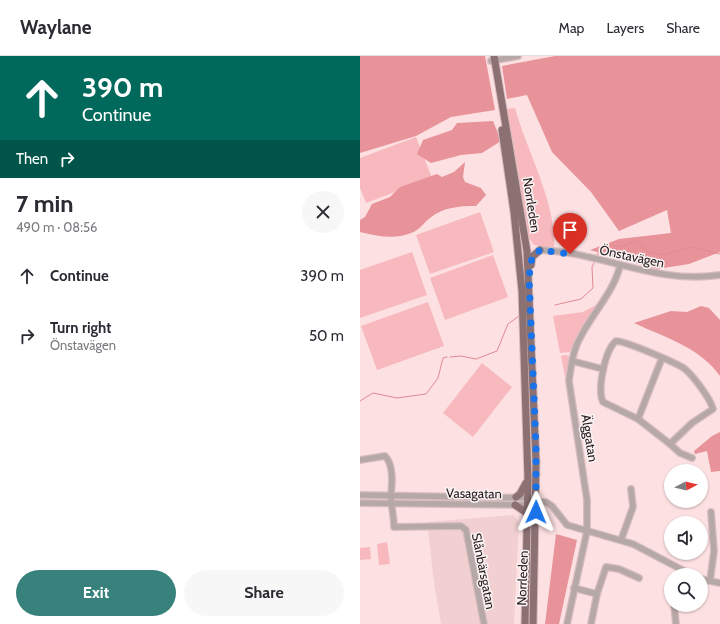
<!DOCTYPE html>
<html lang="en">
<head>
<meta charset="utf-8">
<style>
  body { margin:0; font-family:Cabin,sans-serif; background:#f7f7f7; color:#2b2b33; height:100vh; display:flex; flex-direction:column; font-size:15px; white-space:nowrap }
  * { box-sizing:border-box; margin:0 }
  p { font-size:13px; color:#7c7c81 }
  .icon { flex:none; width:22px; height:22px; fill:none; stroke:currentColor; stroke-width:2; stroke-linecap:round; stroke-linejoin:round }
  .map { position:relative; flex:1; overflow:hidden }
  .panel { display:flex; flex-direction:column; background:#fff; width:360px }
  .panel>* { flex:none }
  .banner { background:#00695c; color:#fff; overflow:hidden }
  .needle { width:26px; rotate:83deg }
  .controls { position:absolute; left:304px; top:408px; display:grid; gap:8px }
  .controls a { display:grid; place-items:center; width:44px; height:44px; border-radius:50%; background:#fff; box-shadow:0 1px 3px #0004; font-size:20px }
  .pin { position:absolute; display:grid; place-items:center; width:34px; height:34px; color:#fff; margin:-41px -17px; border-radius:50% 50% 50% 0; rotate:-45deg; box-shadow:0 0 4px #0007 }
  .pin .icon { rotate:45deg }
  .me { position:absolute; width:44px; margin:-22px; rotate:1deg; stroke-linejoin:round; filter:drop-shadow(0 0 3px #0008) }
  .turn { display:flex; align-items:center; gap:14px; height:84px; padding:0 16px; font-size:18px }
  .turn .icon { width:52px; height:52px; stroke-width:2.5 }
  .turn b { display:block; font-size:28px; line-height:34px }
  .then { display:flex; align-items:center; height:38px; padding:0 16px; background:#0003; gap:8px; font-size:15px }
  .round { display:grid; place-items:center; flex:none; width:42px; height:42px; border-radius:21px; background:#f7f7f7 }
  .head { display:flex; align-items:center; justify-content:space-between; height:68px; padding:0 16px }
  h1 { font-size:24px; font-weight:700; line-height:30px }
  .action { display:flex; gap:8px; margin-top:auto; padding:8px 16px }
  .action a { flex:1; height:46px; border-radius:24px; background:#39817d; color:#fff; font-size:16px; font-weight:700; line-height:46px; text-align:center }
  .action a+a { background:#f7f7f7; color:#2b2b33 }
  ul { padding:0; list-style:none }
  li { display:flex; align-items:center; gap:12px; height:60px; padding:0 16px }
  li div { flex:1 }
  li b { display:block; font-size:15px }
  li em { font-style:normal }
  header { display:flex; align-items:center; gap:24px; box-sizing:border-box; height:56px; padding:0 20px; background:#fff; border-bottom:1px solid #e1e1e2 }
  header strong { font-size:19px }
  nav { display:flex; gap:22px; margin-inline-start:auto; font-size:14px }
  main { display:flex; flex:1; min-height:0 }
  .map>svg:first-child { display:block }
  .built { fill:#f2d0d1 }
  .green { fill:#f8b9be }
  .forest { fill:#e8929a }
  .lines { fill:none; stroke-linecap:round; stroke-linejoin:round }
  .stream { stroke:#e08b94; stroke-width:1 }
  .minor-casing { stroke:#d7bdbf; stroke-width:8 }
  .major-casing { stroke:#d7bdbf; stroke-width:9 }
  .minor { stroke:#b7a8a8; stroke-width:5.5 }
  .major { stroke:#8c7173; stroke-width:7 }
  .route { stroke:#1a73e8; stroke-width:7; stroke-dasharray:0 12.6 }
  .labels { text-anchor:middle; stroke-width:3; stroke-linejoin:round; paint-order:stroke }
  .street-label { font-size:13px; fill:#281c1d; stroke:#fbf4f4 }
</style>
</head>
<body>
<header>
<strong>Waylane</strong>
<nav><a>Map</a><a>Layers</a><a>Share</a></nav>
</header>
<main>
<section class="panel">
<div class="banner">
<div class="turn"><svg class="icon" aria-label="ahead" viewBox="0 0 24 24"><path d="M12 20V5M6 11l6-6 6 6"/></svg><div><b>390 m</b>Continue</div></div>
<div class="then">Then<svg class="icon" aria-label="right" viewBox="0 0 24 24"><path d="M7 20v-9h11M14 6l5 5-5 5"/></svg></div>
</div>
<div class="head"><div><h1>7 min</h1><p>490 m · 08:56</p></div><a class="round"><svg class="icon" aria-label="close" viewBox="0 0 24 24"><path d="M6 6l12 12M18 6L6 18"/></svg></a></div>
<ul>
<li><svg class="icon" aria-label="ahead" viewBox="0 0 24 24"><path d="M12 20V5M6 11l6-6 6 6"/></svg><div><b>Continue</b></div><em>390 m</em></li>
<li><svg class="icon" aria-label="right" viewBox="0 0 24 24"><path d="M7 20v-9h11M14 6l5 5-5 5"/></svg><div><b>Turn right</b><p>Önstavägen</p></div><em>50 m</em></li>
</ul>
<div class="action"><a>Exit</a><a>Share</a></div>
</section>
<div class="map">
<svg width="360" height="568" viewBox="0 0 360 568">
  <rect width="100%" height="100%" fill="#fde0e2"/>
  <path class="built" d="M154,459L159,466L154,568H81L74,527L67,466Z"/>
  <g class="green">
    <path d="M155,52C167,96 197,148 194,192L174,189L169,182L146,53Z"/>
    <path d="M56,81L72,122L6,147L0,132V102Z"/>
    <path d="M120,156L134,196L70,218L56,179Z"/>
    <path d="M52,196L67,239L0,262V214Z"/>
    <path d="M133,199L148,241L85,264L70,222Z"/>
    <path d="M68,246L84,290L17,314L1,270Z"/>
    <path d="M236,249L218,277L210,296L200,297L193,260L223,256Z"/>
    <path d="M205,299L209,300L206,325L201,300Z"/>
    <path d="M122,307L152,331L113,381L83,357Z"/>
    <path d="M27,486L30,508L19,509L17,488Z"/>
    <path d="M10,491L11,503L0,504V492Z"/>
  </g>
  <g class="forest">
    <path d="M0,0H125L135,54L91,61L56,80L0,97Z"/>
    <path d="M195,0H360V196L329,208L297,213L230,194L259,183L311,177L307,154L259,175L231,136L192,96L167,39L147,43L142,10Z"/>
    <path d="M133,65L141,85L122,97L101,99L71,107L57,98L63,84L92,74L97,67Z"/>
    <path d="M105,106L103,121L105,126L121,132L126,139L116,150C100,150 83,151 70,162C63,167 60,174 51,177C34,184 17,180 0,176V164L5,161L12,148L30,141L40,131L77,118L82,121L94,116Z"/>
    <path d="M341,250L349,252L360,264V320C341,292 304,281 274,267L311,255L327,256Z"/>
    <path d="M360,376V415L351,416L347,395L335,398L334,395L352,380Z"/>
    <path d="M196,478L217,484L199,568H185Z"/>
  </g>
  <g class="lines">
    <g class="stream">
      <path d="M237,200L240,193L250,189L262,191L276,185L288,196L303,199L331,191L360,198"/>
      <path d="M195,249L221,243L233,232L232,211L234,207"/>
      <path d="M90,301L101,300L116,303L137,295L148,268L159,260"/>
      <path d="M0,345L13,337L37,342L66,338L78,322L83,302L87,301"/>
    </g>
    <defs>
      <g id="minor">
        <path d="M131,5L158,0"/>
        <path d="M180,194C241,196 297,229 360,219"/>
        <path d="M256,285C265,285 317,307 325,313C334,321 350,342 353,353L332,367L310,388L278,363L243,346C237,333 245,294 256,285Z"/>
        <path d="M212,305L243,313"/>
        <path d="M278,363L302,302"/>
        <path d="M310,388L320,397L332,402"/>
        <path d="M0,404L25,400C34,409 32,428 31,439C31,449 34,461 34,471L101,470L106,474L124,568"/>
        <path d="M0,439L170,442L176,446"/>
        <path d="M0,447L170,449L176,446H186L192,450L207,469L273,488L332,519"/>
        <path d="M261,484L273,451L271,433"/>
        <path d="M341,523L360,527"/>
        <path d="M350,525L354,495L351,456"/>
        <path d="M214,532L237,538"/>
        <path d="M314,549L316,568"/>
        <path d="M207,568L227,475V444L209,325C211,309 213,294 221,280C234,255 253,237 260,210"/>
        <path d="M231,568L237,538L246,511L259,513L279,522"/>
      </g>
      <g id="major">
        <path d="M134,0L167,195L176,406L173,568"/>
        <path d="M142,74L154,156L162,235L168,423L165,568"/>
        <path d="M171,209L172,201L180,194"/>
        <path d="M156,441L160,438L166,427"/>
        <path d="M155,449L167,457"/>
      </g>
    </defs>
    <use href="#minor" class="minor-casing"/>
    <use href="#major" class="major-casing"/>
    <use href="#minor" class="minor"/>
    <use href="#major" class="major"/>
  </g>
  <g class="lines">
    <path class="route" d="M176,456V391L169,221L172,201L180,194L210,198"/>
  </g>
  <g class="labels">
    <g class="street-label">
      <text transform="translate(172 149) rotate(81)" y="5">Norrleden</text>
      <text transform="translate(272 200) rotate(12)" y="5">Önstavägen</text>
      <text transform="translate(230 382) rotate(81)" y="5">Älggatan</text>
      <text transform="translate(114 437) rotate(1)" y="5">Vasagatan</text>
      <text transform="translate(124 515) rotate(79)" y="5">Slånbärsgatan</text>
      <text transform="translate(162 522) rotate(-88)" y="5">Norrleden</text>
    </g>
  </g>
</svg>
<div class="controls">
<a><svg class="needle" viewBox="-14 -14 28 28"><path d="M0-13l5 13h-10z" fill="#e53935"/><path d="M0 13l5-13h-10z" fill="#7c7c81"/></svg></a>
<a><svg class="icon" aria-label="sound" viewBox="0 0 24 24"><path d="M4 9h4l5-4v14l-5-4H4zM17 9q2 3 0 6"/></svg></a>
<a><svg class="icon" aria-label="search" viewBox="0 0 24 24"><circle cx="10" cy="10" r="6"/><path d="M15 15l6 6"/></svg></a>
</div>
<div class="pin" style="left:210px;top:198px;background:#d93025"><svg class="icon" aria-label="arrive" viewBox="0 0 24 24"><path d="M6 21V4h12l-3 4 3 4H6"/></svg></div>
<svg class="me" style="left:176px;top:456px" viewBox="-20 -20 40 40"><path d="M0-17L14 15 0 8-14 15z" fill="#1a73e8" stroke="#fff" stroke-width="4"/></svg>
</div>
</main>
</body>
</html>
